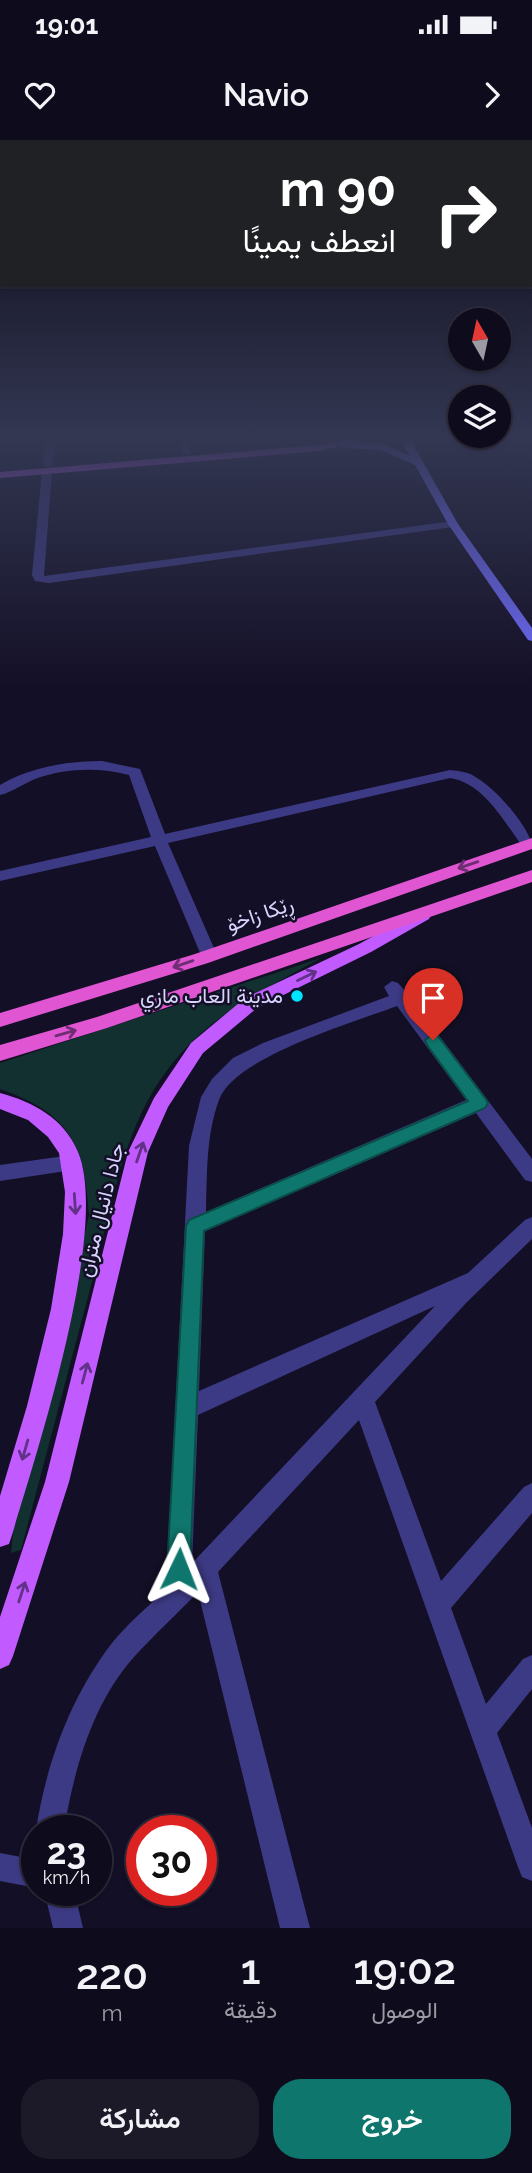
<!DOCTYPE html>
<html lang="ar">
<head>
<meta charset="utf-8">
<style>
  body { margin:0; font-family:Raleway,Vazirmatn,sans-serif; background:#1c1929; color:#f1f3f6; direction:rtl; height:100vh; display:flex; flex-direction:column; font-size:26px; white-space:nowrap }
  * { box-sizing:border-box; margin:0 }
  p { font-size:23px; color:#9b9ba3 }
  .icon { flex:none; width:38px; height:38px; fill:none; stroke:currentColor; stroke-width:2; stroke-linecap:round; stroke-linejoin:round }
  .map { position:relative; height:1788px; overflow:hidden; direction:ltr }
  .sheet { display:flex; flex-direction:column; background:#0e0b1c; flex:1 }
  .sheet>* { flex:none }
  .guide { position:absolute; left:0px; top:0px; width:532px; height:147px; box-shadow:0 2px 5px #0004,0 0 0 2px #2e2b3b; direction:rtl; background:#202124; color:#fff; overflow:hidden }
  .needle { width:46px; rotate:351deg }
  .buttons { position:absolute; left:448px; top:168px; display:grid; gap:14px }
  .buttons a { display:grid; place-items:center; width:63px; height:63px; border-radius:50%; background:#0e0b1c; box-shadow:0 2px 5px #0004,0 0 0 2px #2e2b3b; font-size:35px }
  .speed { position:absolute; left:21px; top:1675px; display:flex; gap:14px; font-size:35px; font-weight:700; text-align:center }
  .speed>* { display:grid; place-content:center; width:91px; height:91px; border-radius:50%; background:#0e0b1c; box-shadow:0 2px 5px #0004,0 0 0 2px #2e2b3b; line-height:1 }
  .speed small { font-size:18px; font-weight:400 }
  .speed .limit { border:10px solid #d22; background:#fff; color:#111 }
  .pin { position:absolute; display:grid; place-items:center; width:60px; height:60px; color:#fff; margin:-72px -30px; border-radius:50% 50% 50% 0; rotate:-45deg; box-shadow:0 0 7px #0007 }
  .pin .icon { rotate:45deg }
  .me { position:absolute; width:77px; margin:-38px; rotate:2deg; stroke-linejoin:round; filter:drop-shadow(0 0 5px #0008) }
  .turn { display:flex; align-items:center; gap:24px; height:147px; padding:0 21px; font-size:32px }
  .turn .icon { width:91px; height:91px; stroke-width:2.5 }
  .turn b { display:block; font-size:49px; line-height:60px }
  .eta { display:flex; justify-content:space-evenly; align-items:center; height:119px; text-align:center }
  .eta b { font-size:42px; font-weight:600; line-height:49px }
  .primary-button { display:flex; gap:14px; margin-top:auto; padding:14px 21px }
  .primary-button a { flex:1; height:80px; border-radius:28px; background:#0f766e; color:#fff; font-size:28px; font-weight:600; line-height:80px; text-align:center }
  .primary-button a+a { background:#1c1929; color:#f1f3f6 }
  .status { display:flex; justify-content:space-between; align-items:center; height:49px; padding:0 35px; background:#0e0b1c; direction:ltr }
  .status svg { height:19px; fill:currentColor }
  header { display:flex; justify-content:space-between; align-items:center; height:91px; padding:0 21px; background:#0e0b1c; font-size:32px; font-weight:600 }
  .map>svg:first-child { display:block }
  .green { fill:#12302f }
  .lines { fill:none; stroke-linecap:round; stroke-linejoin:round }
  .minor { fill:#3d3a85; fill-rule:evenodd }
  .secondary { fill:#6f6bff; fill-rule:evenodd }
  .primary { fill:#c25bff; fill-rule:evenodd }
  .trunk { fill:#e055d1; fill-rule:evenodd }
  .oneway { stroke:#6f2e73 }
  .oneway2 { stroke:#623188 }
  .route { fill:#0f766e; stroke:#0a4d48; stroke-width:2 }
  .poi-dot { fill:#00e5ff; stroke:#130f26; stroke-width:2.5 }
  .labels { text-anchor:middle; stroke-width:5; stroke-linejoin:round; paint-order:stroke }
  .street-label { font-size:21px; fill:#d9d4ff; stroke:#130f26 }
  .poi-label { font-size:21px; fill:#d9d4ff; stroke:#130f26; text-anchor:end }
</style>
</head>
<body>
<div class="status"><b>19:01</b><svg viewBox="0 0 49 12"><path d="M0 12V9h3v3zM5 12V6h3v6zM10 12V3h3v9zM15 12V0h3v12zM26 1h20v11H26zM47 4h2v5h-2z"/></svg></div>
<header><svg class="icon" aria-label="forward" viewBox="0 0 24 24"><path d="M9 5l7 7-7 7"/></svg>Navio<svg class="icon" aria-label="heart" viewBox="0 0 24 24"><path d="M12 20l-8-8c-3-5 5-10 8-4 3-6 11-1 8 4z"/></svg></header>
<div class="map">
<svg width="532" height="1788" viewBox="0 0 532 1788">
  <rect width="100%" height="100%" fill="#130f26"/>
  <path class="green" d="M321,818C267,848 210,875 171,925C123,985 112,1066 93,1138C69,1228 45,1319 21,1410L11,1413L13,1392L33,1320L89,1075C85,1004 69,973 0,949V923Z"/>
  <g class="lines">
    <g class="minor">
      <path d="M46,299H56L53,324L48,327L43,324Z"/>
      <path d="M180,299H189L190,315L182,313Z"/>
      <path d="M47,328L52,331L44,436L453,381L458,384L453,387L49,443L35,441L32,435L42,331Z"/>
      <path d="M102,621L140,629L165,694L450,630C460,631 469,632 477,638C494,647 532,689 532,708L523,707C504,682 484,643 450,638L168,703L217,815L209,821L201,815L155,706L0,741V731L151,697L129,635C99,627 65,628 35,639C23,644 12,652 0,655V645C31,627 66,621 102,621Z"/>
      <path d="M392,841L398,843L407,853L532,1019V1042L525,1040L476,973L205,1091L199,1251L468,1133L525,1080L532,1077V1099L467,1162L375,1262L441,1441L524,1347L532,1343V1373L451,1468L486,1564L523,1519L532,1515V1549L497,1593L532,1688V1741L522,1737L518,1727L359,1280L218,1432L310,1788H280L198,1452C177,1474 154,1495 134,1517C92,1564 74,1630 64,1690L37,1692L36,1690C46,1624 71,1556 112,1503C128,1483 148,1467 166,1449L189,1006L201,957L212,939L233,918L263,903L389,856L384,847ZM397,866L466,960L206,1072C207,1035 206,995 219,960C234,917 355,882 397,866ZM435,1166L196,1419L192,1424L198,1275Z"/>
      <path d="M72,1015L79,1017L82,1023L79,1029L0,1041V1025Z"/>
      <path d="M0,1713L37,1720V1748L0,1741Z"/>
      <path d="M44,1750H74L83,1788H53Z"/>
    </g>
    <path class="secondary" d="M404,299H414V306L458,384L532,488V501L528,500L448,384L415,325L381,310L343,308L338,305L343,302L383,304L410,316L404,306Z"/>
    <g class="primary">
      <path d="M352,299H369L320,311L0,338V332L320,305Z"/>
      <path d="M423,769L429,771L431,775L429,779L371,812L257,868L203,913L168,967L148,1012L69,1342L13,1516L9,1525L0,1529V1477L45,1342L128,1012L154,958L191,903L245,858L359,804Z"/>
      <path d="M0,953C33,962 64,978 78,1012C110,1089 37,1312 12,1395L9,1404L0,1407V1356L27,1266L51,1169L63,1094L65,1052L59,1013L48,997L28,980L0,969Z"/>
    </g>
    <g class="trunk">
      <path d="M532,698V709L208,823L0,887V873L195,814Z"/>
      <path d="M532,730V742L107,888L0,921V905L97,877Z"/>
    </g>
  </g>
  <defs><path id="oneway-shaft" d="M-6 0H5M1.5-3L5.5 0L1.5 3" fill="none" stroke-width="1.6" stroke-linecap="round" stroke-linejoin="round" transform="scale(1.75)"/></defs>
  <g class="oneway">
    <use href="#oneway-shaft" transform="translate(468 725) rotate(161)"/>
    <use href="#oneway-shaft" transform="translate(183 824) rotate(161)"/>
    <use href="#oneway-shaft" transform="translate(66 893) rotate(-16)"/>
  </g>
  <g class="oneway2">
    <use href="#oneway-shaft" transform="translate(307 836) rotate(-26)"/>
    <use href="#oneway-shaft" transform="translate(140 1012) rotate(-71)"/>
    <use href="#oneway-shaft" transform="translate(75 1064) rotate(86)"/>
    <use href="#oneway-shaft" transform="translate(85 1233) rotate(-75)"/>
    <use href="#oneway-shaft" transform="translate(25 1310) rotate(106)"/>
    <use href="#oneway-shaft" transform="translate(22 1452) rotate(-72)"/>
  </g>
  <linearGradient id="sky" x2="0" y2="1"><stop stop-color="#0a0815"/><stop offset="0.54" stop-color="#333752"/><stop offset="1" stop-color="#333752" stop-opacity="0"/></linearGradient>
  <rect width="532" height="549" fill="url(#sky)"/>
  <path class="route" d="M433,894L438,896L485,958L488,963L485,968L204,1091L190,1429L187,1437L179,1440L171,1437L167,1429L186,1086L189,1080L468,961L427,905L425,900Z"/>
  <circle class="poi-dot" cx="297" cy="856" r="7"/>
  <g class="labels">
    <g class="street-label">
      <text transform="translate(260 774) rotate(-19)" y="7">ڕێکا زاخۆ</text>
      <text transform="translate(101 1070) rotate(-76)" y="7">جادا دانيال متران</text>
    </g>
    <g class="poi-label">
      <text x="283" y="863">مدينة العاب مازي</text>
    </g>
  </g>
</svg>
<div class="buttons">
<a><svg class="needle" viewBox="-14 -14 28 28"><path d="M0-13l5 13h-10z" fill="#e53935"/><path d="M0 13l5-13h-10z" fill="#9b9ba3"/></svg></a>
<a><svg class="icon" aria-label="layers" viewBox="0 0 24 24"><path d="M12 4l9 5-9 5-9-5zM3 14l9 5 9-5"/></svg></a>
</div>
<div class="speed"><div>23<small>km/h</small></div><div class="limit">30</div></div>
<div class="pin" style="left:433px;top:900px;background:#d93025"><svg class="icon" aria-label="arrive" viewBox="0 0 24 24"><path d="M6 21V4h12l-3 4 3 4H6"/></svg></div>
<svg class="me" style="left:179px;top:1429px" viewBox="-20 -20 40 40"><path d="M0-17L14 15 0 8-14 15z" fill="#0f766e" stroke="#fff" stroke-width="4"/></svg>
<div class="guide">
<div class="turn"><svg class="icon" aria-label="right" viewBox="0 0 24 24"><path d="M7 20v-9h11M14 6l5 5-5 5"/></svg><div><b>90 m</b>انعطف يمينًا</div></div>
</div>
</div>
<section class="sheet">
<div class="eta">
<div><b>19:02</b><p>الوصول</p></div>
<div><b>1</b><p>دقيقة</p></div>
<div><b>220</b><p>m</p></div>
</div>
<div class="primary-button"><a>خروج</a><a>مشاركة</a></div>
</section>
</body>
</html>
